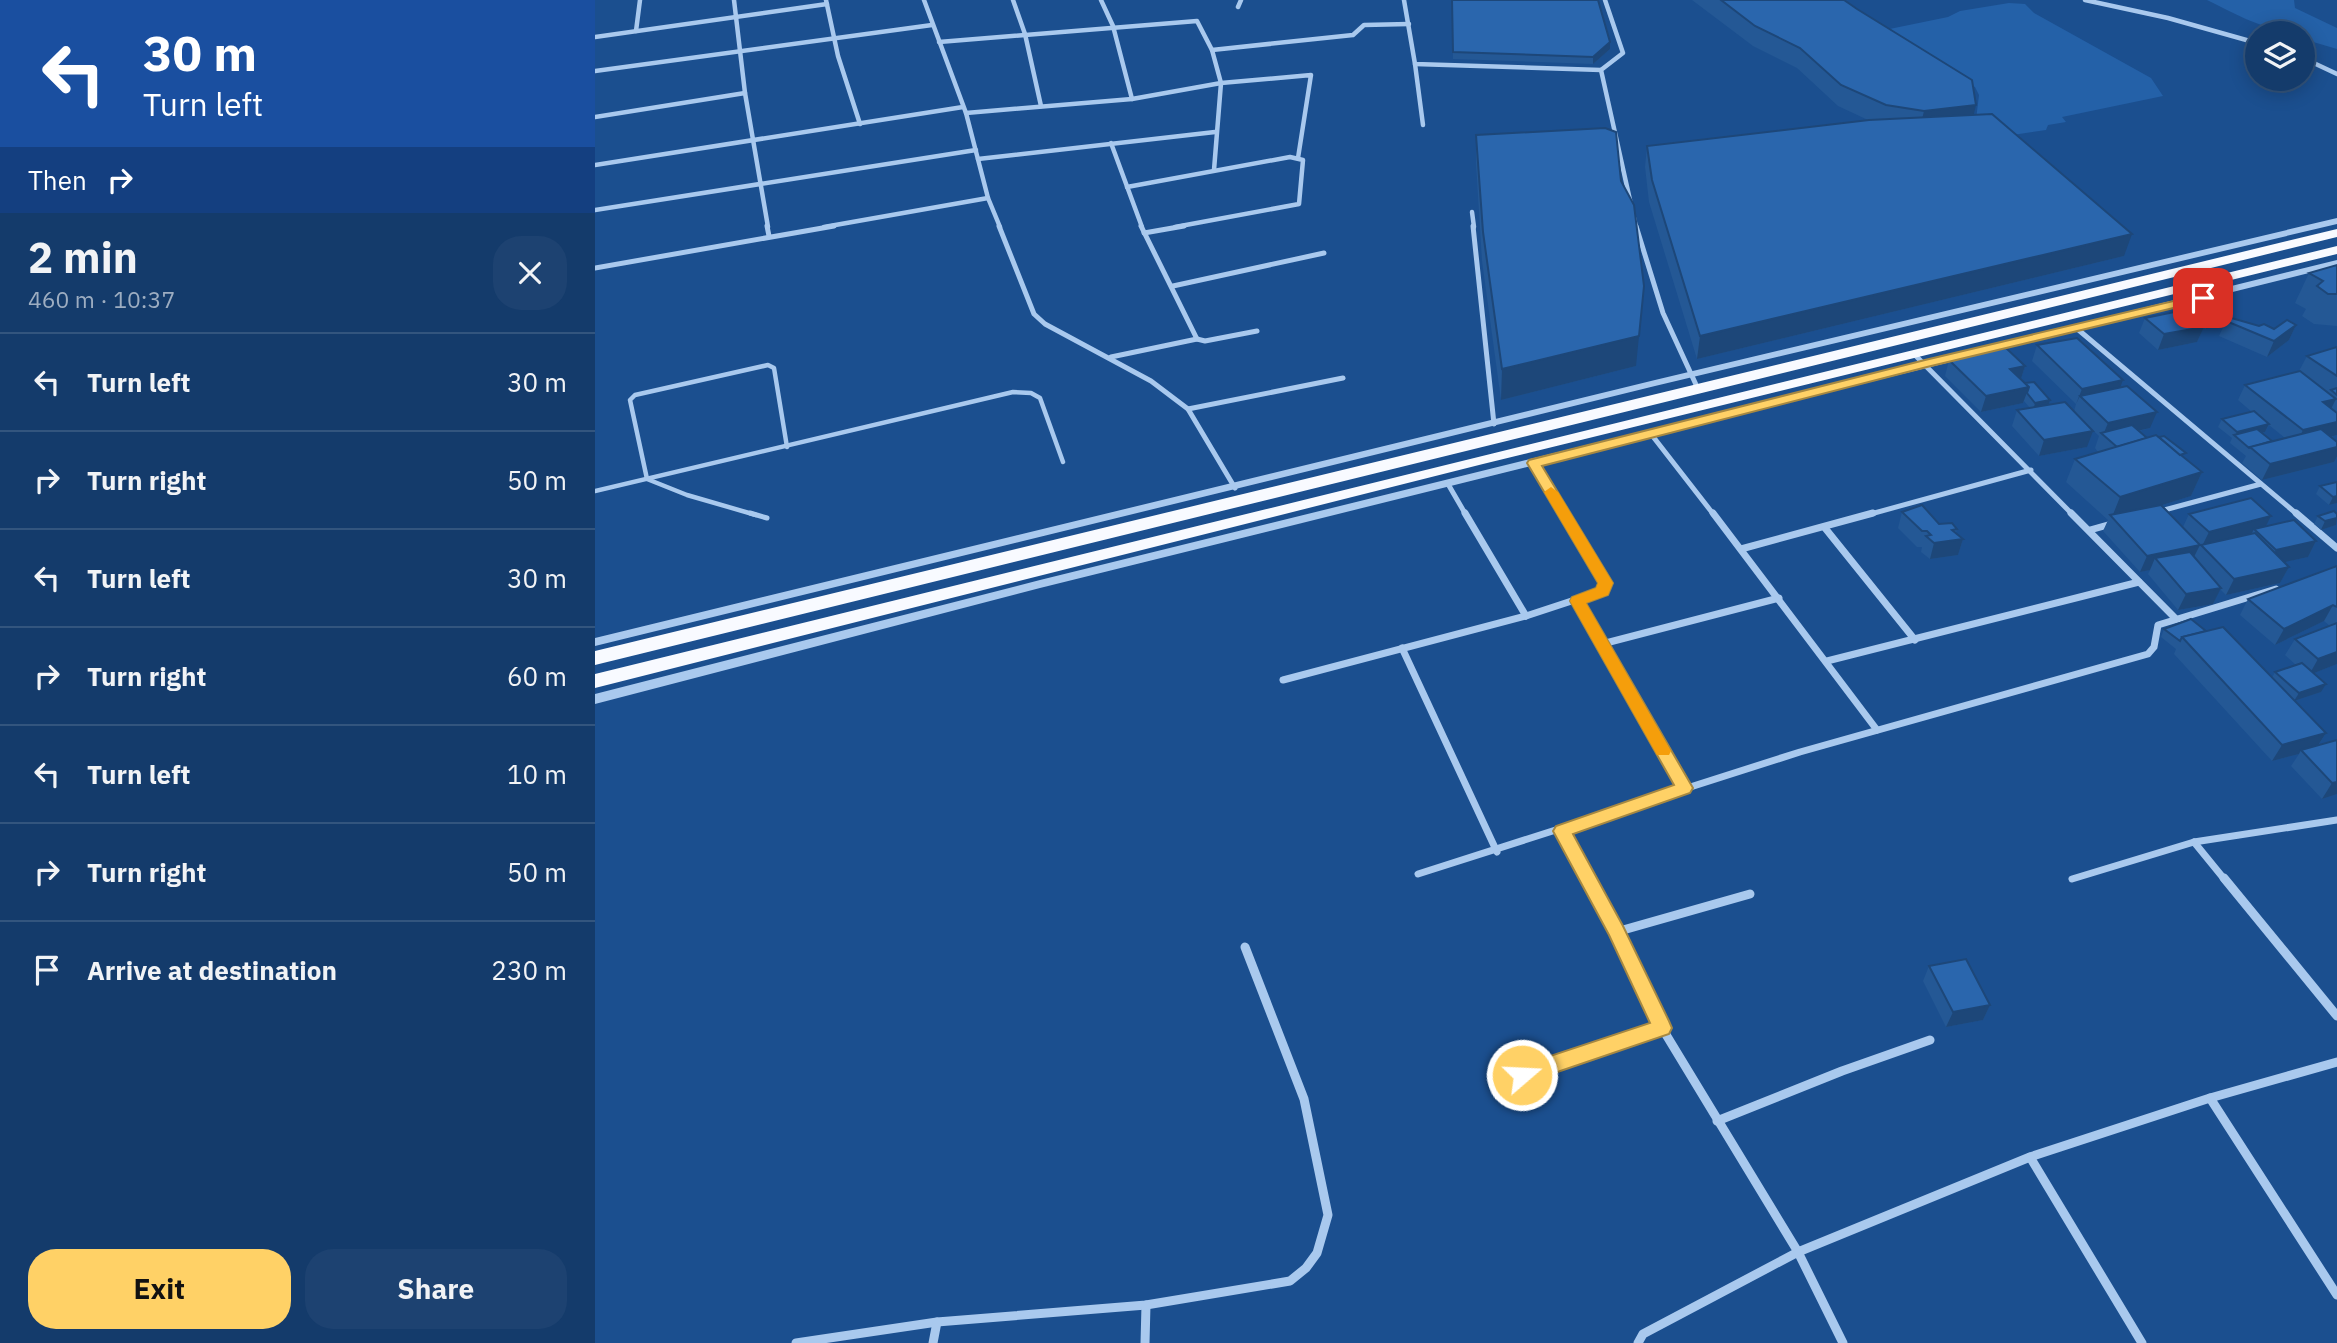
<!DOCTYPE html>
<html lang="en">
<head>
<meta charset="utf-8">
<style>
  body { margin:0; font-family:"IBM Plex Sans",sans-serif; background:#1d4271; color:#f1f3f6; height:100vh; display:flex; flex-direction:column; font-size:26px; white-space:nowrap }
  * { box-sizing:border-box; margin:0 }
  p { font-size:23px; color:#9dadc1 }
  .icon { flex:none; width:38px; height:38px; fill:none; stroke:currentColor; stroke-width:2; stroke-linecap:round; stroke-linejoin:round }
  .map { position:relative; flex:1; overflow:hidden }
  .panel { display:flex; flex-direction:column; background:#143b6b; width:595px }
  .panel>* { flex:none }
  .top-card { background:#1a4fa0; color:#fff; overflow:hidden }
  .fabs { position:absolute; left:1650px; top:21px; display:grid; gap:14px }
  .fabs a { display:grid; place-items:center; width:70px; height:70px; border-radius:50%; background:#143b6b; box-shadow:0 4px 18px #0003,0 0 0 2px #33557e; font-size:35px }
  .pin { position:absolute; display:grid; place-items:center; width:60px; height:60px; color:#fff; margin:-30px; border-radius:14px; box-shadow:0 4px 10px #0006 }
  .me { position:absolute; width:77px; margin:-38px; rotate:71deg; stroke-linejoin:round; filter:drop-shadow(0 0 5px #0008) }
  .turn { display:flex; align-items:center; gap:24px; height:147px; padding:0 28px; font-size:32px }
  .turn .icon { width:91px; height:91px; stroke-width:2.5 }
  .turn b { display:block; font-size:49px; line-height:60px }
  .then { display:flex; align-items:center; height:66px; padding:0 28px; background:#0003; gap:14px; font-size:26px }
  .round { display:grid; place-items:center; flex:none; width:74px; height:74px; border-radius:28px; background:#1d4271 }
  .head { display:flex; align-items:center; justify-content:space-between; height:119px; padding:0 28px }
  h1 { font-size:42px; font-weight:800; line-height:52px }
  .primary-button { display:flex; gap:14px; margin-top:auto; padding:14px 28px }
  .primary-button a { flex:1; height:80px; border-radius:28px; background:#ffd166; color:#111; font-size:28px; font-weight:800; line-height:80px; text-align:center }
  .primary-button a+a { background:#1d4271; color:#f1f3f6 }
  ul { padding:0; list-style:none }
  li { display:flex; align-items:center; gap:21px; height:98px; padding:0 28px; border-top:2px solid #33557e }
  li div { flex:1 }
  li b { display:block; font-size:26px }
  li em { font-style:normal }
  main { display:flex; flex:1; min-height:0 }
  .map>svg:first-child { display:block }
  .green { fill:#2461a8 }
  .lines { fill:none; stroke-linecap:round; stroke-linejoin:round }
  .service-far1 { stroke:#a9c9ee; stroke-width:4.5 }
  .service { stroke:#a9c9ee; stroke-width:5 }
  .minor-far3 { stroke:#a9c9ee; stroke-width:4.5 }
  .minor-far2 { stroke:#a9c9ee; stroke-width:5 }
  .minor-far1 { stroke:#a9c9ee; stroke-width:7 }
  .minor { stroke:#a9c9ee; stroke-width:9 }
  .tertiary { fill:#a9c9ee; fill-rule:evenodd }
  .trunk { fill:#f8faff; fill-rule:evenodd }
  .wall { fill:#245895; fill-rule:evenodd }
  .shaded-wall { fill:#1d4779 }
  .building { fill:#2a66ad; stroke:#1d4779; stroke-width:2 }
  .route { fill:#ffd166; stroke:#a68842; stroke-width:2 }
  .slow { fill:#f59e0b }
</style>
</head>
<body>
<main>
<section class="panel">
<div class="top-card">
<div class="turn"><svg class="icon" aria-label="left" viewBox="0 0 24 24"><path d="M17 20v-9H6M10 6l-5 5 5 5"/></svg><div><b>30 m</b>Turn left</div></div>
<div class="then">Then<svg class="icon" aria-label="right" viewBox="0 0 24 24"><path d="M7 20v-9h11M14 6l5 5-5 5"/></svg></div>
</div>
<div class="head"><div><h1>2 min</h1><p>460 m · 10:37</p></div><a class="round"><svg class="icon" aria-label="close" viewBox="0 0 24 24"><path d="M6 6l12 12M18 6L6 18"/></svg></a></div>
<ul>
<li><svg class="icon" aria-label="left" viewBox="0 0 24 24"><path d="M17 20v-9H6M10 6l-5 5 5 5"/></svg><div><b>Turn left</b></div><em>30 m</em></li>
<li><svg class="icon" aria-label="right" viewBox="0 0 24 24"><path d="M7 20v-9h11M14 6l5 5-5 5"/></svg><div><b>Turn right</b></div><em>50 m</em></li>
<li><svg class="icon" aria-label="left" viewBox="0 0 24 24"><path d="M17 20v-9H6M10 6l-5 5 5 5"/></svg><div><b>Turn left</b></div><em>30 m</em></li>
<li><svg class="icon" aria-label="right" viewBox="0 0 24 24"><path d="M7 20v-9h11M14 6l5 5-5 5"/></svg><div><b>Turn right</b></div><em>60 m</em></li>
<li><svg class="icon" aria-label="left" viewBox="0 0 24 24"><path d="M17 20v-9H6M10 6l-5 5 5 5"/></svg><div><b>Turn left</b></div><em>10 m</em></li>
<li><svg class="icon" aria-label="right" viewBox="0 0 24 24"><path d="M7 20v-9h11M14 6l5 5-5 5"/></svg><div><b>Turn right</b></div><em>50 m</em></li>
<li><svg class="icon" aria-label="arrive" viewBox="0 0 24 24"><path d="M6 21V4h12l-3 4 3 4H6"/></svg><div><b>Arrive at destination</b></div><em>230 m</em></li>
</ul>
<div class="primary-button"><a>Exit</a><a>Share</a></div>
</section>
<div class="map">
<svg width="1742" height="1343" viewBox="0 0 1742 1343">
  <rect width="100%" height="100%" fill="#1b4f8f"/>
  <g class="green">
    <path d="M1612,0H1699L1700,8L1742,28V49L1708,39V33C1674,33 1642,15 1612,0Z"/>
    <path d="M1414,3L1430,4L1439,13L1556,78L1568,96L1467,117L1471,122L1453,125L1451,130L1404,137L1381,120L1384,95L1380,87L1275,33L1353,17L1365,11Z"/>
  </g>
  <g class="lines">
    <g class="service-far1">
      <path d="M0,491L418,392L436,393L445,398L468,462"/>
      <path d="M161,515L92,495L52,479L35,400L40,395L173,365L179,368L192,447"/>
    </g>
    <path class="service" d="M155,513L172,518"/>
    <g class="minor-far3">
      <path d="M139,0L150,93L173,227"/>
      <path d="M231,0L243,56L265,124"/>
      <path d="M329,0L371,113L393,198L405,227"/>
      <path d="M418,0L430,34L446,106"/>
      <path d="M506,0L518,26L537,99"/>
      <path d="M809,0L820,64L1006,70"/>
      <path d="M1010,0L1028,53L1006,70L1041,227"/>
      <path d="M1490,0L1573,18L1662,43"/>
      <path d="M643,7L646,0"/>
      <path d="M41,31L45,0"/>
      <path d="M0,37L232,4"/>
      <path d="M344,42L602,21L617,50L626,83L619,170"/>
      <path d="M617,50L758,35L769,25L814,24"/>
      <path d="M1708,58L1742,74"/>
      <path d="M820,64L828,125"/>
      <path d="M0,71L337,25"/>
      <path d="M371,113L537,99L626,83L716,75L703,158"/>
      <path d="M0,117L150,93"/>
      <path d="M516,143L547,227"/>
      <path d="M383,159L620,132"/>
      <path d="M0,165L368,107"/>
      <path d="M532,187L695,157L708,160L704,204L580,227"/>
      <path d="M0,210L381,150"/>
      <path d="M877,212L879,227"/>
      <path d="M229,227L393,198"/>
    </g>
    <g class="minor-far2">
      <path d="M172,226L174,236"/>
      <path d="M404,226L439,314L450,324L556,381L593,409L640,488"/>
      <path d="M546,226L602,339"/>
      <path d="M878,226L899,424"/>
      <path d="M1041,226L1068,313L1103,389"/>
      <path d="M549,233L589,226"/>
      <path d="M0,268L239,226"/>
      <path d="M578,286L729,253"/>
      <path d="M1480,327L1703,515"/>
      <path d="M1319,354L1478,515"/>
      <path d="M516,357L602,339L610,341L662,331"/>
      <path d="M593,409L748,378"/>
      <path d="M1056,434L1119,515"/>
      <path d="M939,463L970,515"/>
      <path d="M853,484L871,515"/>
      <path d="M1562,512L1666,484"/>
      <path d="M1272,515L1436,470"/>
    </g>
    <g class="minor-far1">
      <path d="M870,513L931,616"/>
      <path d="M1118,513L1282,730"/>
      <path d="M1476,513L1580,618"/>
      <path d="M1701,513L1742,548"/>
      <path d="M1230,528L1320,640"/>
      <path d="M1495,530L1520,523"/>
      <path d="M1146,549L1278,513"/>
      <path d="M982,601L1089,788"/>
      <path d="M1007,644L1184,598"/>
      <path d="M807,648L902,852"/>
      <path d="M1232,661L1544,582"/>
      <path d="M688,680L931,616L1007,591L1011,583L969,513"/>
      <path d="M967,830L993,880"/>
      <path d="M1599,842L1630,880"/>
      <path d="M823,874L1205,752L1553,654L1559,647L1563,625L1681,589"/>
      <path d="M1477,879L1599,842L1742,820"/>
    </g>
    <g class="minor">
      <path d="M993,878L1067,1028L1203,1252L1248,1343"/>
      <path d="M1629,878L1742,1016"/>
      <path d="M1021,932L1155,894"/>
      <path d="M927,1075L1067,1028"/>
      <path d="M1615,1098L1742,1295"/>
      <path d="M1122,1121L1247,1071L1335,1040"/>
      <path d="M1435,1157L1547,1343"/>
      <path d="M201,1343L342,1322L551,1305L695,1281L711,1268L722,1253L733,1215L709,1099L650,947"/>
      <path d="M338,1343L342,1322"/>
      <path d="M550,1343L551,1305"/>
      <path d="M1043,1343L1048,1334L1203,1252L1435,1157L1615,1098L1742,1062"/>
    </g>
    <g class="tertiary">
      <path d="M1742,218V224L1060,386L0,646V638L1060,380Z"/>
      <path d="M1742,260V266L445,588L0,704V694L445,580Z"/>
    </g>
    <g class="trunk">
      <path d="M1742,229V237L0,665V651Z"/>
      <path d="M1742,246V254L888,464L0,688V674Z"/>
    </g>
  </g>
  <g class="wall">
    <path d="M857,0L1015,42V49L998,64L858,59Z"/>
    <path d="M1097,0H1249L1378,115L1529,256L1102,359L1054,202L1050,167L1052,146L1273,120L1243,106L1202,68L1158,46Z"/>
    <path d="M881,135L1041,366L906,400L887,261L881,163Z"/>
    <path d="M1742,265V326L1719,324L1707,316L1711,309L1700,303L1714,273Z"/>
    <path d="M1609,311L1618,326L1611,329L1609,327L1602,342L1563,350L1544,333L1550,318L1600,319L1602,313Z"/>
    <path d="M1631,321L1679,329L1701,325L1694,340L1672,357L1624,336Z"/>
    <path d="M1442,345L1525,387L1555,428L1544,431L1552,438L1589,457L1607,472L1596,496L1567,505L1588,527L1594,514L1676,516L1670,527L1721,541L1713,557L1689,562L1694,567L1685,583L1631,595L1625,589L1618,604L1583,610L1553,574L1555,570L1545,572L1508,531L1513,520L1471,482L1480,459L1503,452L1500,448L1504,436L1482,415L1492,447L1444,456L1417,426L1422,410L1435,408L1429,401L1428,403L1386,412L1350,376L1354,360L1430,366L1426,379L1430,383L1455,400L1454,405L1479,411L1481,404L1437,361Z"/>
    <path d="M1742,347V435L1736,437L1739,462L1667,480L1647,463L1651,456L1635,443L1637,438L1623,427L1627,419L1657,412L1643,400L1650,385L1704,371L1712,356ZM1674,425L1690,438L1677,441L1667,433L1670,432Z"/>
    <path d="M1742,482V503L1734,505L1721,494L1725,486Z"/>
    <path d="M1307,512L1362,529L1361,533L1368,539L1363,555L1335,559L1326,552L1327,547H1322L1303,528Z"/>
    <path d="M1742,514L1741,525L1726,530L1719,524L1723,516Z"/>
    <path d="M1742,566V664L1719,673L1726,692L1699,701L1731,733L1723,746L1742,740V794L1727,799L1696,766L1704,754L1677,761L1579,654L1581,649L1566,637L1569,629L1611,631L1677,678L1680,672L1701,665L1690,655L1700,639L1735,626L1729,621L1680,645L1645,615L1653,599Z"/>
    <path d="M1334,966L1395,1005L1388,1020L1351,1027L1328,981Z"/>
  </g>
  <g class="shaded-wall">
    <path d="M1015,42V49L998,64V57Z"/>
    <path d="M1381,105L1376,126L1324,132L1329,111Z"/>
    <path d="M1537,234L1529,256L1102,359L1105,336Z"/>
    <path d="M1049,286L1041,366L906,400L907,369Z"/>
    <path d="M1621,318L1618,326L1611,329L1614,321Z"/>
    <path d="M1701,325L1694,340L1672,357L1679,341Z"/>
    <path d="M1609,327L1602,342L1563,350L1569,334Z"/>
    <path d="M1430,366L1425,382L1415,369Z"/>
    <path d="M1528,380L1522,396H1485L1481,404L1487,389Z"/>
    <path d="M1434,387L1428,403L1386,412L1391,396Z"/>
    <path d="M1741,399L1733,415L1728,402Z"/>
    <path d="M1455,400L1453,408L1438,411L1440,403Z"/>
    <path d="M1562,412L1555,428L1511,438L1508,435L1513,423Z"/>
    <path d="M1742,422V435L1700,446L1708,430Z"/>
    <path d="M1674,424L1670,432L1643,439L1640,436L1642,432Z"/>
    <path d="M1498,431L1492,447L1444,456L1449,440Z"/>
    <path d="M1742,447V456L1739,462L1667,480L1675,464Z"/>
    <path d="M1607,472L1596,496L1519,520L1517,517L1525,497Z"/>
    <path d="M1742,496V503L1734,505L1738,497Z"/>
    <path d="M1676,516L1668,532L1659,529L1656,535L1607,546L1614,532Z"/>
    <path d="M1742,518L1741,525L1726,530L1730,521Z"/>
    <path d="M1368,539L1363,555L1335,559L1339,543Z"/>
    <path d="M1721,541L1713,557L1672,566L1681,550Z"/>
    <path d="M1605,545L1597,561L1560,558L1555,570L1545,572L1552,556Z"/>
    <path d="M1694,567L1685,583L1631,595L1639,579Z"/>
    <path d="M1626,588L1618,604L1583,610L1591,594Z"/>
    <path d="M1738,605L1729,621L1680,645L1689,629Z"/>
    <path d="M1742,652V664L1714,675L1723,659Z"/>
    <path d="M1731,684L1726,692L1699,701L1704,693Z"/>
    <path d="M1731,733L1720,750H1706L1704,754L1677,761L1687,745Z"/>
    <path d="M1742,782V794L1727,799L1737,783Z"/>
    <path d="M1395,1005L1388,1020L1351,1027L1358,1012Z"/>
  </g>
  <g class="building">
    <path d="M857,0H1003L1015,42L998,57L858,52Z"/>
    <path d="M1126,0H1249L1262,9L1377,80L1381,105L1329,111L1291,105L1246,85L1205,48L1160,26Z"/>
    <path d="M1397,114L1537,234L1105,336L1057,180L1052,146L1274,120Z"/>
    <path d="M1010,128L1021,132L1026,181L1039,205L1049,286L1044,336L907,369L888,232L881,135Z"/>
    <path d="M1742,265V294H1733L1722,286L1728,281L1714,273Z"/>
    <path d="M1589,310L1609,327L1569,334L1550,318Z"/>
    <path d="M1609,311L1621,318L1614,321L1602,313Z"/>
    <path d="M1633,317L1664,326L1669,324L1679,329L1692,320L1701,325L1679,341L1631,321Z"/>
    <path d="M1482,338L1528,380L1487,389L1442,345Z"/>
    <path d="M1742,347V376L1712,356Z"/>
    <path d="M1411,348L1430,366L1415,369L1434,387L1391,396L1354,360Z"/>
    <path d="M1705,371L1741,399L1728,402L1742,413V422L1708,430L1650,385Z"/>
    <path d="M1439,382L1455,400L1440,403L1432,393L1434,387L1430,383Z"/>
    <path d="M1532,386L1562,412L1513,423L1485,396Z"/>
    <path d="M1742,388V395L1736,390Z"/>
    <path d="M1470,402L1498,431L1449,440L1422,410Z"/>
    <path d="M1659,411L1674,424L1642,432L1627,419Z"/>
    <path d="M1537,425L1552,438L1522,447L1506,433Z"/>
    <path d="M1662,429L1677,441L1654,448L1639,435Z"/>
    <path d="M1726,429L1742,442V447L1675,464L1655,447Z"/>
    <path d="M1561,435L1607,472L1525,497L1480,459Z"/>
    <path d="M1569,436L1591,453L1585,455L1564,437Z"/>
    <path d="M1742,482V496L1738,497L1725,486Z"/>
    <path d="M1656,498L1676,516L1614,532L1594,514Z"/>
    <path d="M1327,505L1344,524L1357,523L1362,529L1357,530L1368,539L1339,543L1331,536L1336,535L1332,531H1327L1307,512Z"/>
    <path d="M1566,505L1605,545L1552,556L1515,515Z"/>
    <path d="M1739,511L1742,514V518L1730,521L1723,516Z"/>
    <path d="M1699,520L1721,541L1681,550L1659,529Z"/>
    <path d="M1660,533L1694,567L1639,579L1606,545Z"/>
    <path d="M1595,552L1626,588L1591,594L1560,558Z"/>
    <path d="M1742,566V607L1738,605L1689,629L1653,599Z"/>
    <path d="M1596,619L1611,631L1587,637L1585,641L1569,629Z"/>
    <path d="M1742,623V652L1723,659L1700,639Z"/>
    <path d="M1628,627L1731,733L1687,745L1587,637Z"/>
    <path d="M1707,663L1731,684L1704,693L1680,672Z"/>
    <path d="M1742,740V782L1737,783L1706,750Z"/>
    <path d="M1371,959L1395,1005L1358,1012L1334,966Z"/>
  </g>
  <path class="route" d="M1608,294L1614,298L1612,300L1332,367L947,466L1018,583L1013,595L991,603L1098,788L1095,793L978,834L1028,926L1074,1021L1077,1028L1074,1034L927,1084L919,1081L917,1075L919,1068L1055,1023L1014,935L958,831L961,826L1079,785L975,601L977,597L1001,588L1003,583L932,463L934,460L1330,360Z"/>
  <path class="slow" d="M956,487L963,492L1018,583L1013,595L991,603L1076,751L1074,755H1062L975,601L977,597L1001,588L1003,583L949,492Z"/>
</svg>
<div class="fabs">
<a><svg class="icon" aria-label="layers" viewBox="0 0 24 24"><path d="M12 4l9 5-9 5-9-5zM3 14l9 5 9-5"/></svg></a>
</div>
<div class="pin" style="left:1608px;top:298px;background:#d93025"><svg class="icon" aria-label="arrive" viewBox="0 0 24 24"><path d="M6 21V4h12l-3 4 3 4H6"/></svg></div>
<svg class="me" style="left:927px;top:1075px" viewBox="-20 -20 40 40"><circle r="17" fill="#ffd166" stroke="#fff" stroke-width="3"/><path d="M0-11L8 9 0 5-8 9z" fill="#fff"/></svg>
</div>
</main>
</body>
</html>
